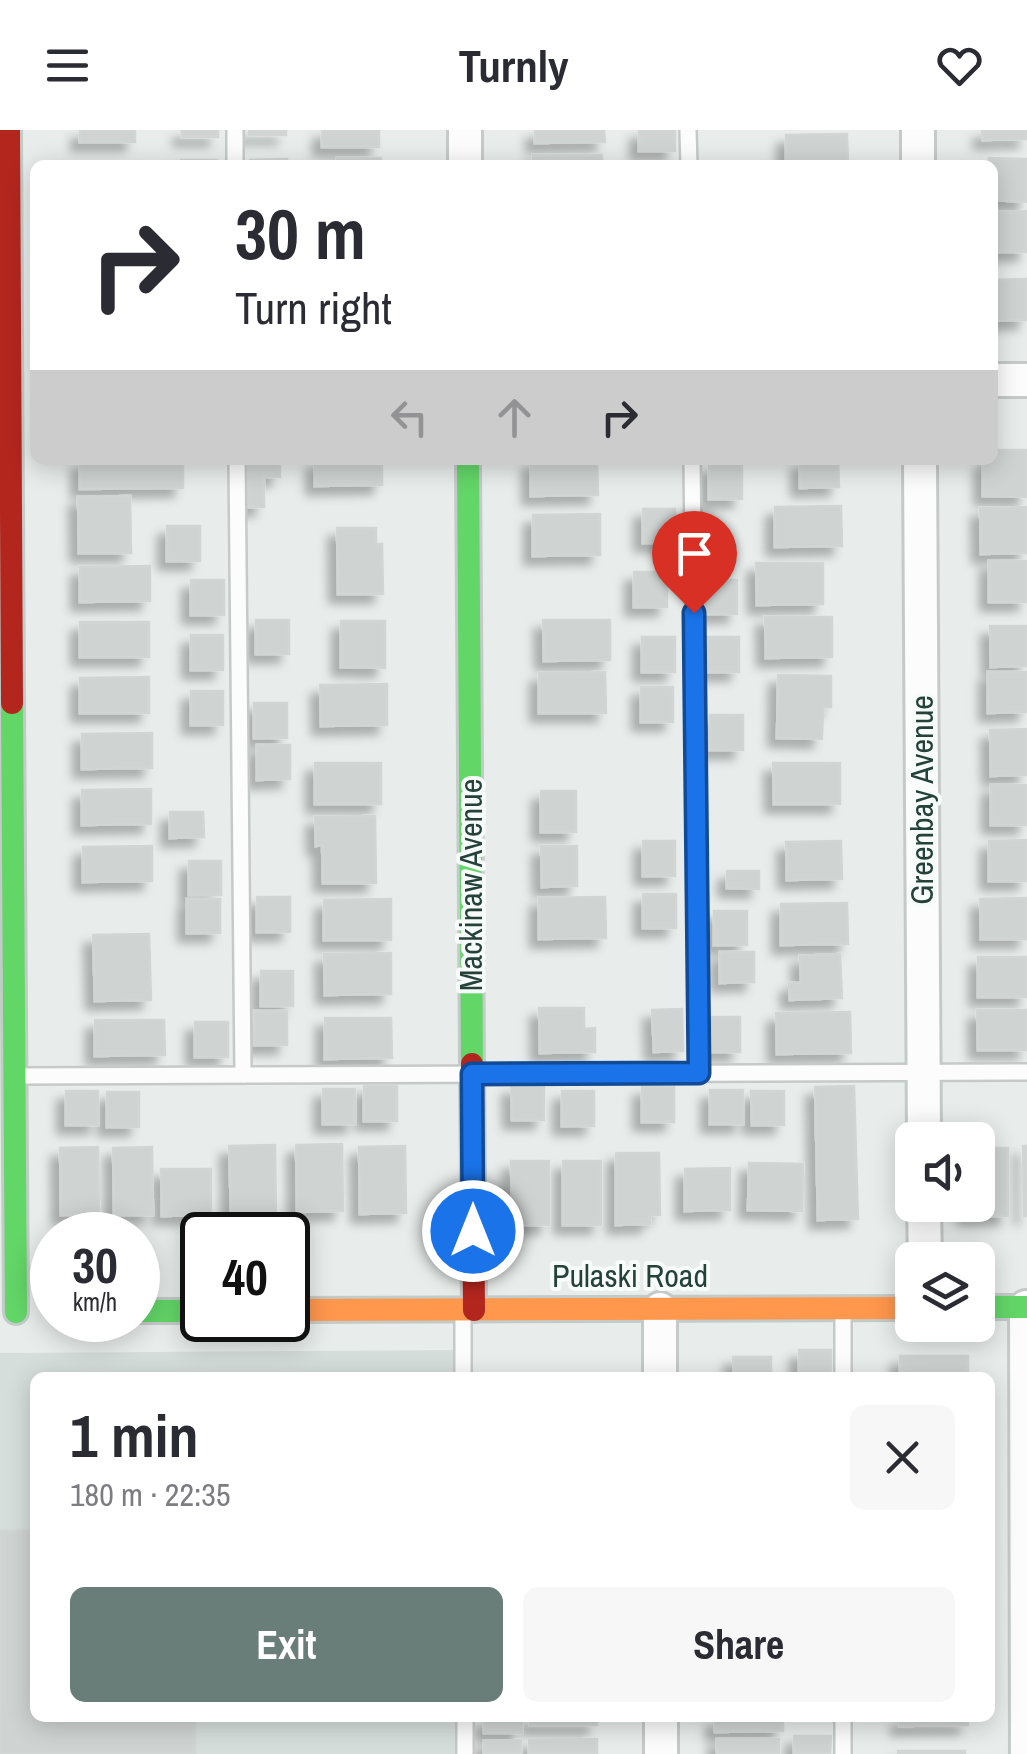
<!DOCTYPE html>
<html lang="en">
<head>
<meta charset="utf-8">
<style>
  body { margin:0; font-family:"Archivo Narrow",sans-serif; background:#f7f7f7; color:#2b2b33; height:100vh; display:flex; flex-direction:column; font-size:38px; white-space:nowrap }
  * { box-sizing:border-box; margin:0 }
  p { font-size:32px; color:#7c7c81 }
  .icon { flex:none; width:55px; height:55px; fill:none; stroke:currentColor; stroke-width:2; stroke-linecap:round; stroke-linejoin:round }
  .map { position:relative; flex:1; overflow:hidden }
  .sheet { position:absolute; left:30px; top:1242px; width:965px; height:350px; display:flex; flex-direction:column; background:#fff; border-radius:15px; box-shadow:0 5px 25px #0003 }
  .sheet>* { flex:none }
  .guide { position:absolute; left:30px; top:30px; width:968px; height:305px; border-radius:15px; box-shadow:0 5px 25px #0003; background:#fff; color:#2b2b33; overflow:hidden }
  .fabs { position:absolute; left:895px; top:992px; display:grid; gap:20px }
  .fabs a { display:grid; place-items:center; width:100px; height:100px; border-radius:15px; background:#fff; box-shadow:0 5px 25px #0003; font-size:50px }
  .speed { position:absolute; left:30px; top:1082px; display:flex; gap:20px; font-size:50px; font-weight:700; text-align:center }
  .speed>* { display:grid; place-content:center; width:130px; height:130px; border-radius:50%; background:#fff; box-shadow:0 5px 25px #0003; line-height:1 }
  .speed small { font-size:25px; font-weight:400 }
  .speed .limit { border:5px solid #111; border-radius:15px; background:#fff; color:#111 }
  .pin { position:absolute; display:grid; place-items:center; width:85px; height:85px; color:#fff; margin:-102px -42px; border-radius:50% 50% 50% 0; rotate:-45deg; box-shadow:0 0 10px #0007 }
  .pin .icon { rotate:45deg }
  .me { position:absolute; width:110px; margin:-55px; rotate:0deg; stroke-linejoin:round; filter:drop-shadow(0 0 8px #0008) }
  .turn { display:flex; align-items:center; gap:35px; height:210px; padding:0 40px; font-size:45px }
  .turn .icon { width:130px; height:130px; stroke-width:2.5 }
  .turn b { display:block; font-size:70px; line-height:85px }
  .lanes { display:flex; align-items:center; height:95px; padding:0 40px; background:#0003; justify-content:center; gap:50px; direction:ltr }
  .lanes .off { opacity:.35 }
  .round { display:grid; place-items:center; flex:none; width:105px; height:105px; border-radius:15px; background:#f7f7f7 }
  .headline { display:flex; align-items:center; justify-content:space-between; height:170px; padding:0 40px }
  h1 { font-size:60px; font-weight:700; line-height:75px }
  .cta { display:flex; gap:20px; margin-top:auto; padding:20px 40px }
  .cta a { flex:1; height:115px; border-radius:15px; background:#697e78; color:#fff; font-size:40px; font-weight:700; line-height:115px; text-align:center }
  .cta a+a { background:#f7f7f7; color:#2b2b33 }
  header { display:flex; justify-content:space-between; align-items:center; height:130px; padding:0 40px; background:#fff; font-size:45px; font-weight:700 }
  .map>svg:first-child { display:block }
  .built { fill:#d6dedb }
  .building { fill:#cfd4d2; stroke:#d1d6d4; stroke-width:2.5; filter:url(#shadow) }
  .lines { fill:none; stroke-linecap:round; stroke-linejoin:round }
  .lane-casing { stroke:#c5cac8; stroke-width:20 }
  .street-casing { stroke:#c5cac8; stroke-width:38 }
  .fast-casing { stroke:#c3cbc8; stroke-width:28 }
  .slow-casing { stroke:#c3cbc8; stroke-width:28 }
  .jam-casing { stroke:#c3cbc8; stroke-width:28 }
  .lane { stroke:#fcfcfc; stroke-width:15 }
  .street { stroke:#fcfcfc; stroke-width:32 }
  .fast { stroke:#63d668; stroke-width:22 }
  .slow { stroke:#ff974d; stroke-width:22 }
  .jam { stroke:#b3261e; stroke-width:22 }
  .route-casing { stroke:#114b97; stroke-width:25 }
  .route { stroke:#1a73e8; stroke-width:18 }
  .labels { text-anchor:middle; stroke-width:8; stroke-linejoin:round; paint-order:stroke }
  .street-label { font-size:32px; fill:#24423a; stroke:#f7fbf9 }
</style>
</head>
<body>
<header><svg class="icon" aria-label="menu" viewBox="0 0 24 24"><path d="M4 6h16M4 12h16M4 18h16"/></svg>Turnly<svg class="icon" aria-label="heart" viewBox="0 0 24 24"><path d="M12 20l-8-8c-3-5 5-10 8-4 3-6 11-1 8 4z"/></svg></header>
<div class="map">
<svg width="1027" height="1624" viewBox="0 0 1027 1624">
  <defs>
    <filter id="shadow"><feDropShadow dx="-9" dy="9" stdDeviation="5" flood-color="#0004"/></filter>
  </defs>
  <rect width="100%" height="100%" fill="#e8edeb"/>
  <path class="built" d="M455,1220V1247L35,1248V1588H458V1624H0V1223Z"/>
  <g class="building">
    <rect x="80" y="0" width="55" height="12"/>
    <rect x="182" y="0" width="36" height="7"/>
    <rect x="249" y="0" width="37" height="5"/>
    <rect x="322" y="0" width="57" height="17"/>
    <path d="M535,0H604L605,12L535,13Z"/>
    <rect x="639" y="0" width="36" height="21"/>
    <path d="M982,0H1027V9L983,10Z"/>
    <path d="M847,4L848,35H786V5Z"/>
    <rect x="533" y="25" width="69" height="10"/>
    <rect x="337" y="28" width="44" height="7"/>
    <path d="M989,28L1027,29V72L992,70V35H988Z"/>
    <path d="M287,29V35H250V30Z"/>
    <rect x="181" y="30" width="36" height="5"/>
    <path d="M1027,81V122H992V82Z"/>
    <path d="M1027,149V190L992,191V150Z"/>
    <path d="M992,320H1027V367L983,366V330H992Z"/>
    <path d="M80,330H183V358L80,359Z"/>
    <path d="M247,330H280V347H264V377H247Z"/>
    <path d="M315,330H382V355L315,356Z"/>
    <path d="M531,330H597L598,365L531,366Z"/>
    <path d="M800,330H838L839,357L800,358Z"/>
    <rect x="709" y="334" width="33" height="35"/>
    <path d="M130,366L131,423H79L78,367Z"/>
    <path d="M841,376L842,416L775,417V377Z"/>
    <path d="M1027,377V423L981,424L980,378Z"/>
    <rect x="643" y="379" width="32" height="34"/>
    <path d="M600,384V425L533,426V385Z"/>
    <rect x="167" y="396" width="33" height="35"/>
    <path d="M337,398H376V414H382L383,464H338Z"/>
    <rect x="989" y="431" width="38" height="41"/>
    <path d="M756,433H823V474L757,475Z"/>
    <path d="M150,436V471L80,472V437Z"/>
    <rect x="634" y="442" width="33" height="35"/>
    <rect x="191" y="450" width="33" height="35"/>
    <rect x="704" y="450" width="33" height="34"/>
    <path d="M765,487H832V527L766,528Z"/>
    <rect x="256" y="490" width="33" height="34"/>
    <path d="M543,490H610V530L544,531Z"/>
    <path d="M341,491H385V538L341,537Z"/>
    <rect x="80" y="492" width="69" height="35"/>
    <path d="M990,496H1027V536L991,537Z"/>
    <rect x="191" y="505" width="32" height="35"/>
    <rect x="642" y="507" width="33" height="35"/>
    <rect x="706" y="507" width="33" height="35"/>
    <path d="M605,542L606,583H539V543Z"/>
    <path d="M988,542H1027V582L988,583Z"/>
    <path d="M778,545L831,546V577H823L822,609L777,608Z"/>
    <path d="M149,547V583H80V548Z"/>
    <path d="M387,554V595L321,596L320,555Z"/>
    <rect x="641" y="557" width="32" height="35"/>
    <rect x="191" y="561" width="32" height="34"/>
    <rect x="254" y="573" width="33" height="35"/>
    <rect x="710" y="585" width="33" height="35"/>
    <path d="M1027,599V645L991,646L990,600Z"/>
    <path d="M152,603V638L82,639V604Z"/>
    <path d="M257,615H290V649L257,650Z"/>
    <rect x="315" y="633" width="66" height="41"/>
    <path d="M773,633H840V674H774Z"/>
    <rect x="991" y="655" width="36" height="40"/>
    <path d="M151,659V694L82,695V660Z"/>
    <rect x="541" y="661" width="35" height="41"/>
    <path d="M170,682H203L204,707L170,708Z"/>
    <path d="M375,686L376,753H323L322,715L316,716L315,687Z"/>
    <path d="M1027,710V751H989V711Z"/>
    <rect x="643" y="711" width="32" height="35"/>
    <path d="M841,711L842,749L787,750L786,712Z"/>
    <path d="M152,716V751L83,752V717Z"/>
    <path d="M541,716H577V756L542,757Z"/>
    <rect x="189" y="731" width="32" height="34"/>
    <path d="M727,741H759V759L727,758Z"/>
    <rect x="643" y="764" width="33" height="34"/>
    <rect x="257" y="767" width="33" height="35"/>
    <path d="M605,767L606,808L539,809V768Z"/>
    <path d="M1027,768V809H981L980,769Z"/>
    <rect x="187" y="769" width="33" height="34"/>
    <path d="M391,769V810H324V770Z"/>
    <path d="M847,773L848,814L781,815V774Z"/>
    <rect x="714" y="781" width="33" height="34"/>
    <path d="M149,804L151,870L95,871L93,805Z"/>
    <path d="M720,822H754V852L720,853Z"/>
    <path d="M391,823V864L325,865L324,824Z"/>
    <path d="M840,824L842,868L790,870L789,853H801L800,826Z"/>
    <rect x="978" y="827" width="49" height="40"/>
    <rect x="261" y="841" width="32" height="35"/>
    <path d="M539,878H584V899L595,898V922L540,923Z"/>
    <path d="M682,879L683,921L654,922L652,880Z"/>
    <path d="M977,880H1027V920H978Z"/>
    <rect x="254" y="881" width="33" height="34"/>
    <path d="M850,882L851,923L777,924L776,883Z"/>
    <rect x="707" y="887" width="33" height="35"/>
    <path d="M325,888H391L392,928L325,929Z"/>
    <path d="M95,890H164L165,925L95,926Z"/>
    <rect x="195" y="892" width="33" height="35"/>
    <rect x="364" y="956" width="33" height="35"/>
    <path d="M511,956H544V990H512Z"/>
    <path d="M854,956L858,1089L818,1090L815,957Z"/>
    <rect x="642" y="957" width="32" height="35"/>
    <rect x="323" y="959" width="32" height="35"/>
    <rect x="710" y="960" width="33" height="34"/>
    <rect x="66" y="961" width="32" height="34"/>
    <rect x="562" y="961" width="32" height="35"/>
    <path d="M751,961H784V995H752Z"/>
    <rect x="107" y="962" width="32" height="35"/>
    <path d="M342,1014L343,1081L297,1082L296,1015Z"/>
    <path d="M275,1015L276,1083L231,1084L229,1016Z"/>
    <path d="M405,1016L406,1083L360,1084L359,1017Z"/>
    <path d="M1023,1016H1027V1086H1024Z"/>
    <path d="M98,1017L99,1085H61L60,1018Z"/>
    <path d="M152,1017L153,1085H114L113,1018Z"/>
    <path d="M978,1018H1008V1086H967V1075H978Z"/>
    <path d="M616,1023H659L660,1085H650V1094L616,1095Z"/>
    <path d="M511,1031H549V1095H512Z"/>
    <rect x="563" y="1031" width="38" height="64"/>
    <path d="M749,1033L803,1034L802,1081L748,1080Z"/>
    <path d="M730,1038V1080L685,1081V1039Z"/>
    <path d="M161,1039H211V1085L162,1086Z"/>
    <rect x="799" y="1220" width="32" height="28"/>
    <rect x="900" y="1226" width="68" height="22"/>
    <path d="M733,1227H771V1248H734Z"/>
    <path d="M0,1401H35V1588H195V1624H0Z"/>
    <rect x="484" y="1588" width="38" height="15"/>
    <rect x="530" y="1588" width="67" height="7"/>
    <path d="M715,1588H783V1601L715,1602Z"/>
    <path d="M900,1588H968V1595L900,1596Z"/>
    <path d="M794,1606H831L830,1624H794Z"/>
    <path d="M597,1609V1624H529V1610Z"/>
    <rect x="717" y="1609" width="62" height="15"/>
    <path d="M521,1610V1624H484V1611Z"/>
    <rect x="898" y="1621" width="67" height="3"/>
  </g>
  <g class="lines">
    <defs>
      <g id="lane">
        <path d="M235,0V35"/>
        <path d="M688,0L689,35"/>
        <path d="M237,330L243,945"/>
        <path d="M692,330L699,943"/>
        <path d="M21,946L1027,942"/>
        <path d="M843,1182V1248"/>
        <path d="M463,1184V1248"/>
        <path d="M465,1588V1624"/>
        <path d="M843,1588V1624"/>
      </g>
      <g id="street">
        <path d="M465,0V35"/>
        <path d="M918,0V35"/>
        <path d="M992,250H1027"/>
        <path d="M920,330L924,1010"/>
        <path d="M924,1075L925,1130"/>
        <path d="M1026,1177L1027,1624"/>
        <path d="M660,1179V1248"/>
        <path d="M661,1588V1624"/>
      </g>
      <g id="fast">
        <path d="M468,330L472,934"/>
        <path d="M12,573L16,1182"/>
        <path d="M978,1177H1027"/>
        <path d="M138,1181H202"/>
      </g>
      <path id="slow" d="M288,1180L912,1178"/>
      <g id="jam">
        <path d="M9,0L12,573"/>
        <path d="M472,934L474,1180"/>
      </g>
    </defs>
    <use href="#lane" class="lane-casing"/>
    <use href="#street" class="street-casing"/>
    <use href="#fast" class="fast-casing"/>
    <use href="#slow" class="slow-casing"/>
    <use href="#jam" class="jam-casing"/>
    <use href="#lane" class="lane"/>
    <use href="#street" class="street"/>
    <use href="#fast" class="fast"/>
    <use href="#slow" class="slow"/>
    <use href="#jam" class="jam"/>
  </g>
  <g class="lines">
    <defs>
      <path id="route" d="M473,1101L472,944L699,943L694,483"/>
    </defs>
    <use href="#route" class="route-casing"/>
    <use href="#route" class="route"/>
  </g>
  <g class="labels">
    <g class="street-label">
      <text transform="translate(922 670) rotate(-90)" y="11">Greenbay Avenue</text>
      <text transform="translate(471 755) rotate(-90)" y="11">Mackinaw Avenue</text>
      <text x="630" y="1157">Pulaski Road</text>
    </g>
  </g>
</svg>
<div class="fabs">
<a><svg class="icon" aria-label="sound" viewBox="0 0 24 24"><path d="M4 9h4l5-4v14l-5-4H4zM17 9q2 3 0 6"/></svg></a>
<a><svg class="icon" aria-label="layers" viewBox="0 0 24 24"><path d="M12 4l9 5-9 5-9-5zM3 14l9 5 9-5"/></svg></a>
</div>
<div class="speed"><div>30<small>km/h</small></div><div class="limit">40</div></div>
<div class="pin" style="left:694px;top:483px;background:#d93025"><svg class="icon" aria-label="arrive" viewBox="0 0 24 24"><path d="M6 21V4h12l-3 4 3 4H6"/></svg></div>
<svg class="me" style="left:473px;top:1101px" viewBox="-20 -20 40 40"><circle r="17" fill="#1a73e8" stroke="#fff" stroke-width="3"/><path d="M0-11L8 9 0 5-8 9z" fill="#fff"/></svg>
<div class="guide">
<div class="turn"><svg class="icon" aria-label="right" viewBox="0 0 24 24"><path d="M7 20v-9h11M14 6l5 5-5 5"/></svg><div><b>30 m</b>Turn right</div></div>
<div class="lanes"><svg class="icon off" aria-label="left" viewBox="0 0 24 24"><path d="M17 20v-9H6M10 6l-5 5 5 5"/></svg><svg class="icon off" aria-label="ahead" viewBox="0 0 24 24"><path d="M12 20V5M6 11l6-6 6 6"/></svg><svg class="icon" aria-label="right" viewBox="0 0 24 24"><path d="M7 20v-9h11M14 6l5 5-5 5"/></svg></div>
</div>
<section class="sheet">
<div class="headline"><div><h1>1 min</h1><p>180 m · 22:35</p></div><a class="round"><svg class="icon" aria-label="close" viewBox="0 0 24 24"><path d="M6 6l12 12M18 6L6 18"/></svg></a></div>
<div class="cta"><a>Exit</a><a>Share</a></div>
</section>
</div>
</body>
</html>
